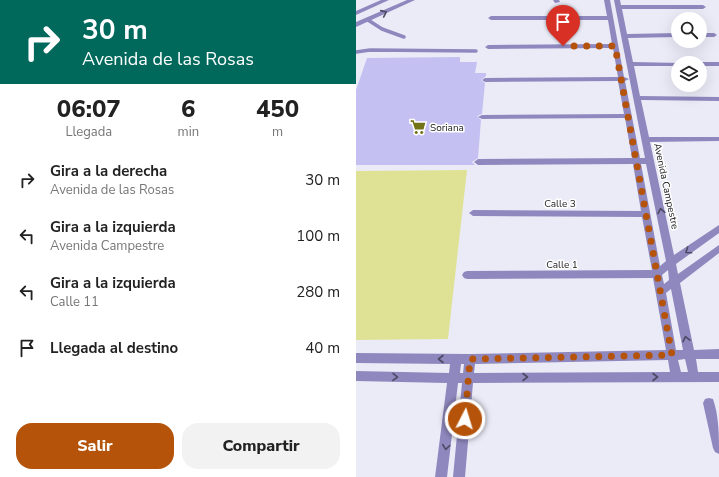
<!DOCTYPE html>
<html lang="es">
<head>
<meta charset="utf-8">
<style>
  body { margin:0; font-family:"Nunito Sans",sans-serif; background:#f2f2f2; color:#222; height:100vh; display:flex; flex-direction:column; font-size:15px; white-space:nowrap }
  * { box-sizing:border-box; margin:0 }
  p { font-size:13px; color:#767676 }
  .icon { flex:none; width:22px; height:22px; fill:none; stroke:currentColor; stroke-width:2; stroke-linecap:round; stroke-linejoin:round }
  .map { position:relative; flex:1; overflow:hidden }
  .sheet { display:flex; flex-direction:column; background:#fff; width:356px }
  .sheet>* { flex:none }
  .guide { background:#00695c; color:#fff; overflow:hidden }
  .tools { position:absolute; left:315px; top:12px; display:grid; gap:8px }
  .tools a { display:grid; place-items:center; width:36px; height:36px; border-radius:50%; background:#fff; box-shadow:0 4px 16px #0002; font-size:20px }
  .pin { position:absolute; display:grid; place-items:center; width:34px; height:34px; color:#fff; margin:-41px -17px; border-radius:50% 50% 50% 0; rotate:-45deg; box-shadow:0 0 4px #0007 }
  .pin .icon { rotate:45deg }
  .me { position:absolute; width:44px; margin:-22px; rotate:5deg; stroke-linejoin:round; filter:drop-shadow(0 0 3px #0008) }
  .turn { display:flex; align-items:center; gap:14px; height:84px; padding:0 16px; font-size:18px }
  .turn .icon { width:52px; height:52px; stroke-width:2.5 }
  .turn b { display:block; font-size:28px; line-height:34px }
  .eta { display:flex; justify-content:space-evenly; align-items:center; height:68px; text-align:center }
  .eta b { font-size:24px; font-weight:800; line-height:28px }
  .action { display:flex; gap:8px; margin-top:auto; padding:8px 16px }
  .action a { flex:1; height:46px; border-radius:16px; background:#b45309; color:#fff; font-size:16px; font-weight:800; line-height:46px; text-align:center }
  .action a+a { background:#f2f2f2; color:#222 }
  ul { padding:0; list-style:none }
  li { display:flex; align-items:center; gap:12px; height:56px; padding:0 16px }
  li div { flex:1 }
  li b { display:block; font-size:15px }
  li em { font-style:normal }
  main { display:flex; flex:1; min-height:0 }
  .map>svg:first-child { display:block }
  .green { fill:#dfe294 }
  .building { fill:#c4c0f1 }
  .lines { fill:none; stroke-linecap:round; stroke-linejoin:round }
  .service { stroke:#8e88be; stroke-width:3.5 }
  .minor { fill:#8e88be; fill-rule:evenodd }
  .tertiary { fill:#8e88be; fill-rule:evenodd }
  .oneway { stroke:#4c4a62 }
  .route { stroke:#b45309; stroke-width:7; stroke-dasharray:0 12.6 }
  .labels { text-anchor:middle; stroke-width:3; stroke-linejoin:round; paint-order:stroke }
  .poi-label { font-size:10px; fill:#202024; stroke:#fff; text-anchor:start }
  .street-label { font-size:10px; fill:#202024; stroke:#fff }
</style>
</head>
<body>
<main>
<section class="sheet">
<div class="guide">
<div class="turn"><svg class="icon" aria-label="right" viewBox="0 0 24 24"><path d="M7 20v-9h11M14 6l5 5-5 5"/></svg><div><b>30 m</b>Avenida de las Rosas</div></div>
</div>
<div class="eta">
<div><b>06:07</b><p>Llegada</p></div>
<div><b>6</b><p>min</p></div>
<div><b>450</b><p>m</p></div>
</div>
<ul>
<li><svg class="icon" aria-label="right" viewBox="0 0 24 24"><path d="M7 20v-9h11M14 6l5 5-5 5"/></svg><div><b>Gira a la derecha</b><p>Avenida de las Rosas</p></div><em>30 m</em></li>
<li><svg class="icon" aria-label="left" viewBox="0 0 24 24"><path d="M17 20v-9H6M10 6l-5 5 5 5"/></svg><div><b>Gira a la izquierda</b><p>Avenida Campestre</p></div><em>100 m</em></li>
<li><svg class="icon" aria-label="left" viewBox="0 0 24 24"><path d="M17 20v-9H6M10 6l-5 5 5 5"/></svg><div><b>Gira a la izquierda</b><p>Calle 11</p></div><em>280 m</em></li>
<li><svg class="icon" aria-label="arrive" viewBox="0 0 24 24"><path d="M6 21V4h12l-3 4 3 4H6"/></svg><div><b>Llegada al destino</b></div><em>40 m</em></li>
</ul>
<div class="action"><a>Salir</a><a>Compartir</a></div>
</section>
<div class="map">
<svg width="363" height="477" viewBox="0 0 363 477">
  <rect width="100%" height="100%" fill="#ebebf8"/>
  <path class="green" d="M111,170L92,339L0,340V171Z"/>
  <path class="building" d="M104,57V62H121L119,73H130V76L125,80L129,83L126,114L121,116L125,120L122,158L116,162L119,165H0V90L11,58Z"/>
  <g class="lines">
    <g class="service">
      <path d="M12,20L26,29L48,37"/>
      <path d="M0,52L14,50L120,51"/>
    </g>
    <g class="minor">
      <path d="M197,0H203L204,2L199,3Z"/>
      <path d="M248,0H254L268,77L273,79L269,81L284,158H289L258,0H264L265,5H347L350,7L347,9H266L271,34L322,33V37L272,38L277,62L325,63H322V66H278L284,96L363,97V101L285,100L293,137H363V141L294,142L318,255L363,225V233L320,264L322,274L363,245V253L324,283L338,350L363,349V359H340L342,372H363V382L117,383L109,477H97L106,383H102L91,477H79L91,383L0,381V371L93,373L94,364L0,363V353L114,354L310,350L297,278L111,279L108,278L106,275L108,272L111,271L296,270L286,217L117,216L113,213L117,210L285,211L277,164L122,165L118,162L122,159L276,158L269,118L126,119L122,117L126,115L268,114L262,81L129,82L126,80L129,78L262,77L257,48L132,49L129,47L132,45L256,44L252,20H135L132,18L135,16H251ZM285,164H290L310,261L304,266ZM312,270L313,280L308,284L306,275ZM315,289L327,350H320L310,293ZM329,359L332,372H325L322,360ZM312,360L314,372L118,373L119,364ZM105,364H108L107,373H104Z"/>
      <path d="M344,33H358L361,35L358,37H344Z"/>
      <path d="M344,62H363V66H344V63H341Z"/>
      <path d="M353,398L357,399C363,416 363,436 363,454L359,452L357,448L347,403L349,399Z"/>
    </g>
    <g class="tertiary">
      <path d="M25,0H33L0,15V11Z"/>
      <path d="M51,0H59L0,27V22Z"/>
    </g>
  </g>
  <defs><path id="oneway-chevron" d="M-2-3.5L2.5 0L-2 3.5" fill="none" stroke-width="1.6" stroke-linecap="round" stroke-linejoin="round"/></defs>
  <g class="oneway">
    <use href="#oneway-chevron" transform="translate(28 13) rotate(-24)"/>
    <use href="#oneway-chevron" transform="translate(305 211) rotate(-101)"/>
    <use href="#oneway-chevron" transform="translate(332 251) rotate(145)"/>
    <use href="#oneway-chevron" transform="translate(330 339) rotate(-102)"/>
    <use href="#oneway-chevron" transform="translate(85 359) rotate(-180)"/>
    <use href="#oneway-chevron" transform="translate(39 377) rotate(1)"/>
    <use href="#oneway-chevron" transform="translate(169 377)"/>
    <use href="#oneway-chevron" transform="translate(299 377)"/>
    <use href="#oneway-chevron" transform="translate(90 447) rotate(98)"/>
  </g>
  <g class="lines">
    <path class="route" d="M109,419L114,359L316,355L259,46H207"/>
  </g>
  <defs>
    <symbol id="supermarket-bare" viewBox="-9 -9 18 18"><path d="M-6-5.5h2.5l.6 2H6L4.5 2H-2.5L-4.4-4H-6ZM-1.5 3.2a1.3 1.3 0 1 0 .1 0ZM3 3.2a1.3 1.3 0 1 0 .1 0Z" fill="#727216" stroke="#fff" stroke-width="2.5" paint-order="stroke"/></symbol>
  </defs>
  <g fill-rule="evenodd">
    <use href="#supermarket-bare" x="51" y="116" width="22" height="22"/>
  </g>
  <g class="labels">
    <g class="poi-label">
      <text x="74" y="131">Soriana</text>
    </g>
    <g class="street-label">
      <text transform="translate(311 186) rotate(78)" y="4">Avenida Campestre</text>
      <text x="204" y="207">Calle 3</text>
      <text x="206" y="268">Calle 1</text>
    </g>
  </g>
</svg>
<div class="tools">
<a><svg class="icon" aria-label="search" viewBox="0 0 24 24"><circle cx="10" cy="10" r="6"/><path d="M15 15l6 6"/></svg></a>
<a><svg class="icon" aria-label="layers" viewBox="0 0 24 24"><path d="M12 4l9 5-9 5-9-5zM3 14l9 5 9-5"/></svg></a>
</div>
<div class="pin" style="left:207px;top:46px;background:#d93025"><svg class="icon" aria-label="arrive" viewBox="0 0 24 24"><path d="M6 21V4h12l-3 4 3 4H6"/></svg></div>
<svg class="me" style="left:109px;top:419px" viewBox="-20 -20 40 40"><circle r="17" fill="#b45309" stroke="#fff" stroke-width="3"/><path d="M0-11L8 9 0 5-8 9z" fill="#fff"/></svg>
</div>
</main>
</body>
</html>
